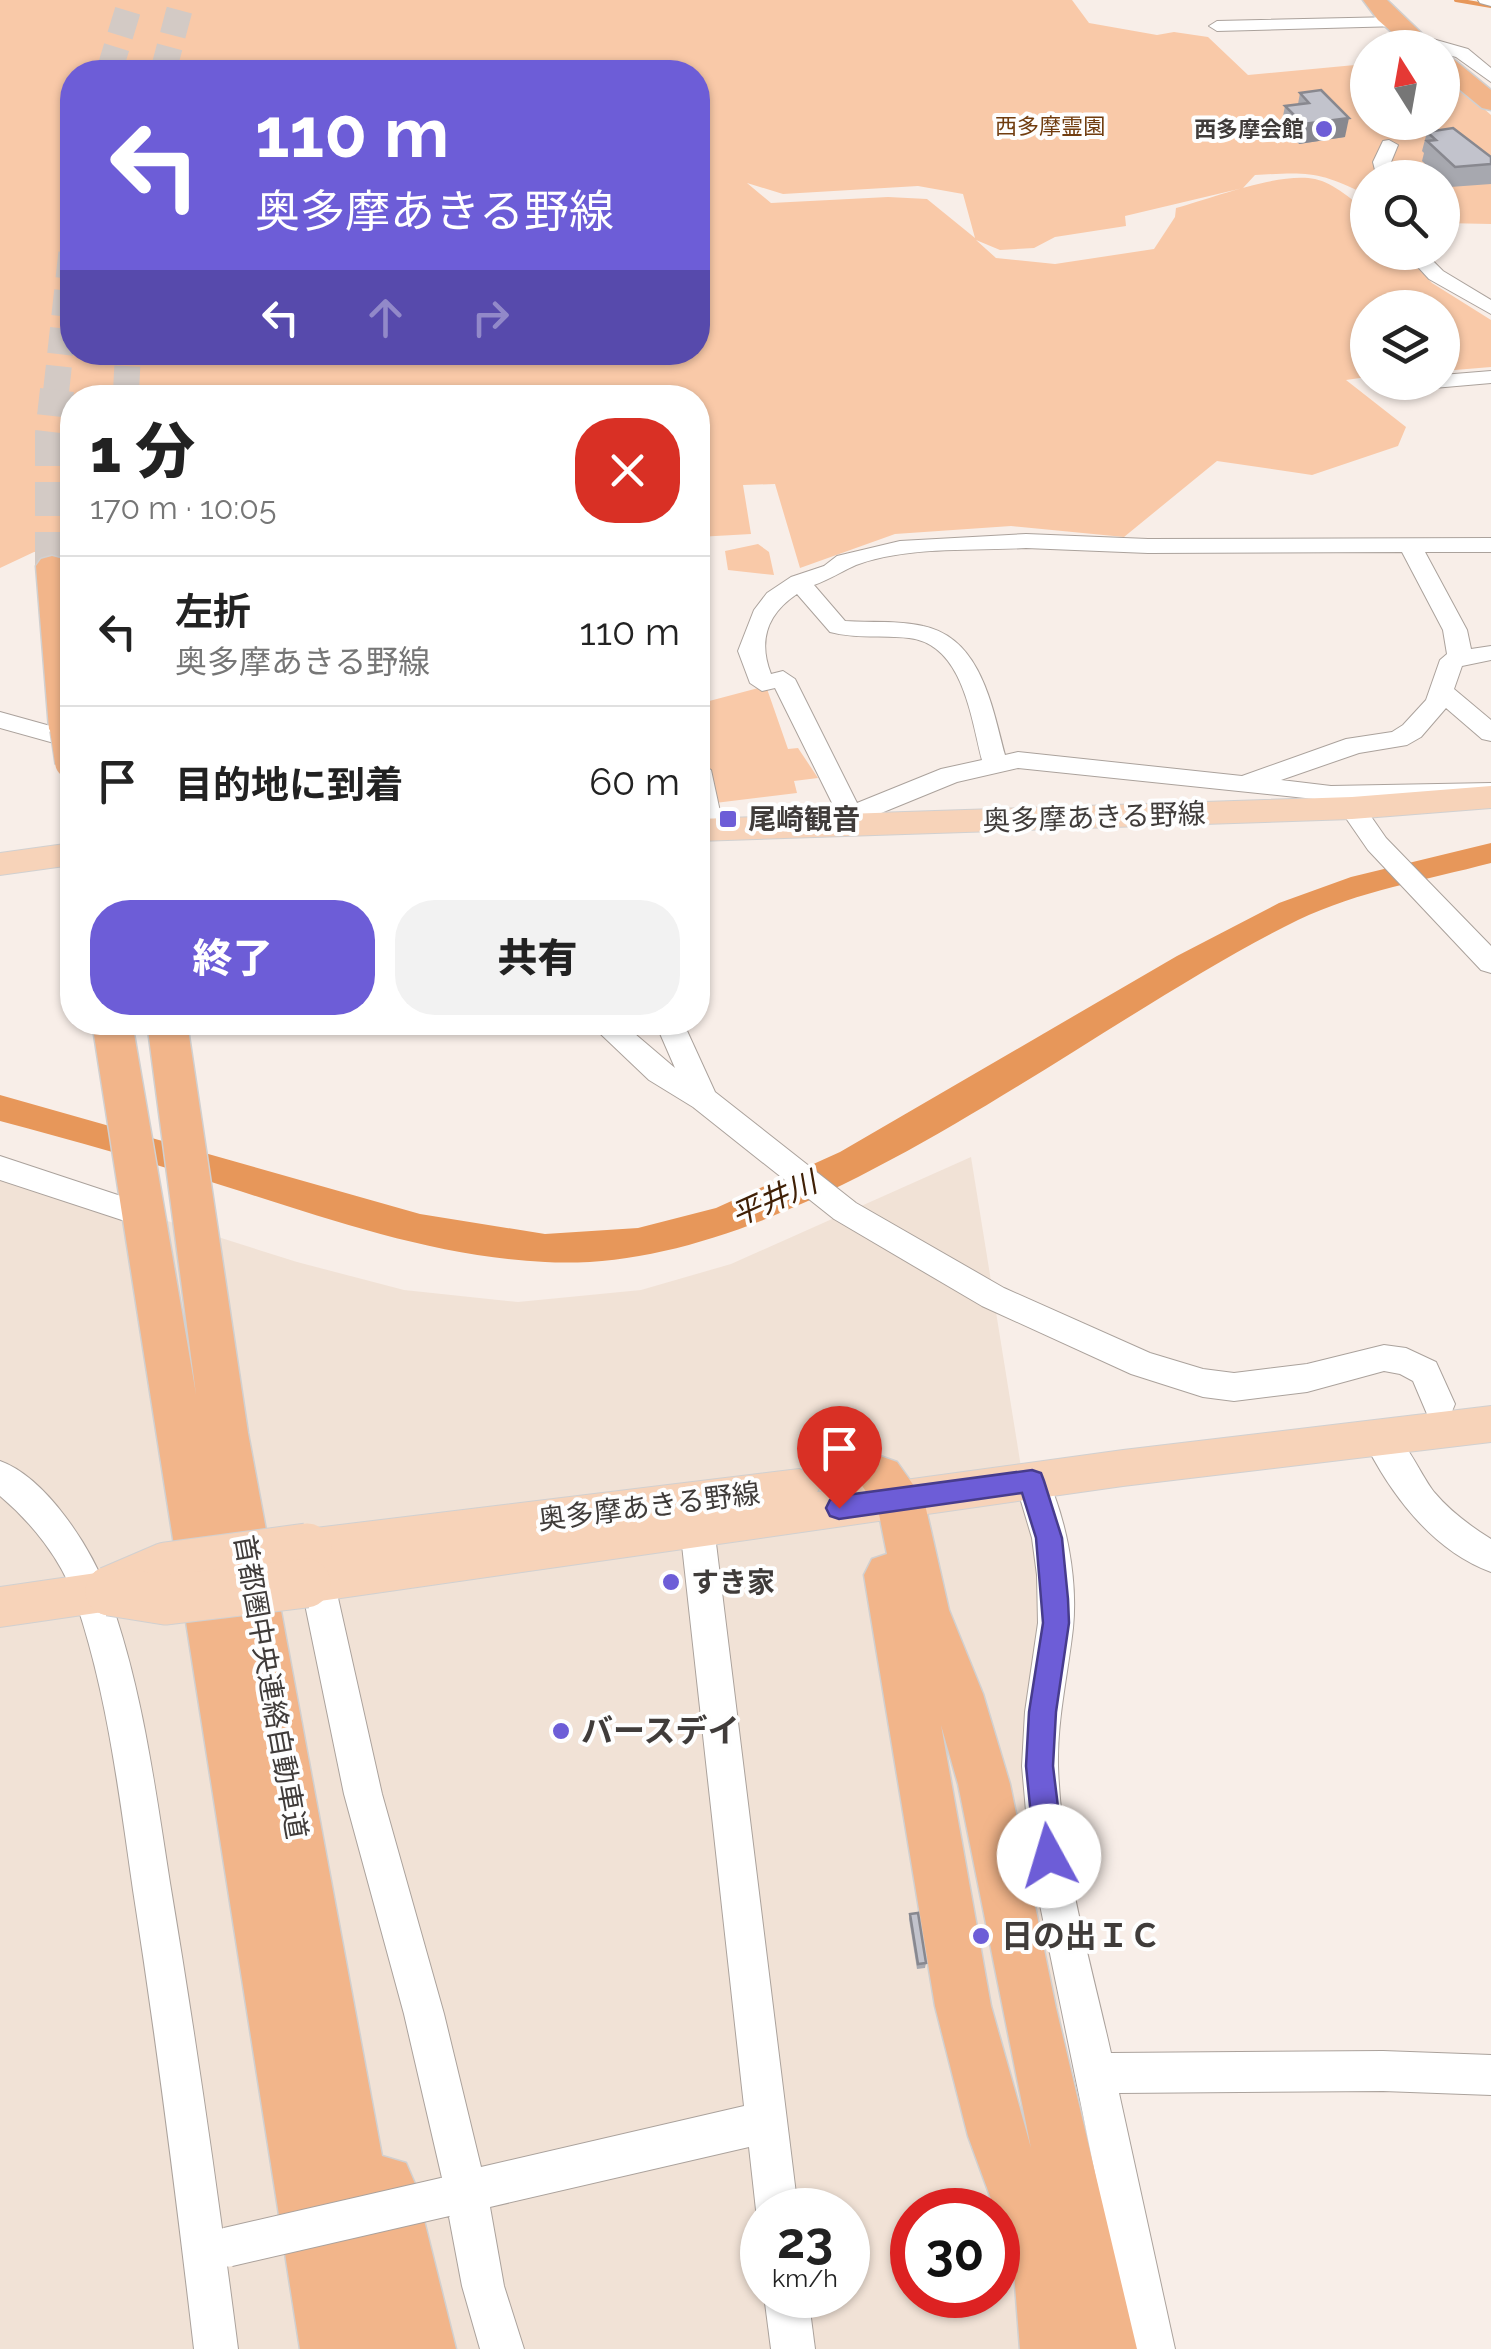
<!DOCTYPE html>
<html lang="ja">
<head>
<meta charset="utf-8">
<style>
  body { margin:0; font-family:Raleway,"Noto Sans JP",sans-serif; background:#f2f2f2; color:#222; height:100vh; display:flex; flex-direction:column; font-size:38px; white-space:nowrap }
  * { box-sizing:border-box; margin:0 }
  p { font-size:32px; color:#767676 }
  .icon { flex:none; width:55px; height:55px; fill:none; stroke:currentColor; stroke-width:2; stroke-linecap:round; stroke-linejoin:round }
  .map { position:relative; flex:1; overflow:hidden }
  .sheet { position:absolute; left:60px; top:385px; width:650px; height:650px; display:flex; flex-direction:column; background:#fff; border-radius:40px; box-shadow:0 2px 8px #0004 }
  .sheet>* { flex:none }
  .banner { position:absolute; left:60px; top:60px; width:650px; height:305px; border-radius:40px; box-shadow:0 2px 8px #0004; background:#6d5dd7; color:#fff; overflow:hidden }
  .needle { width:65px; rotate:349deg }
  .tools { position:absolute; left:1350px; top:30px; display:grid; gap:20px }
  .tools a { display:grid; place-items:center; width:110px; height:110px; border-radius:50%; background:#fff; box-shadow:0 2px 8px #0004; font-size:50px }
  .speed { position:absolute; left:740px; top:2188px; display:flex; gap:20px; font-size:50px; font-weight:700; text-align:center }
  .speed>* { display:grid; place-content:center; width:130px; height:130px; border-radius:50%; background:#fff; box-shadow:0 2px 8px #0004; line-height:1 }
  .speed small { font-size:25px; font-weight:400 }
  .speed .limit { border:15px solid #d22; background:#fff; color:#111 }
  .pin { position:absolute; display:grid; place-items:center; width:85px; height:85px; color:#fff; margin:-102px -42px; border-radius:50% 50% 50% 0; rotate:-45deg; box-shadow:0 0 10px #0007 }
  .pin .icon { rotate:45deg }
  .me { position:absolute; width:110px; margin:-55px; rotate:354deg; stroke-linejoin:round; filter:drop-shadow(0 0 8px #0008) }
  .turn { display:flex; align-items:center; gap:35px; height:210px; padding:0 30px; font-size:45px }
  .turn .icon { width:130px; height:130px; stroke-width:2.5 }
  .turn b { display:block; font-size:70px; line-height:85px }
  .lanes { display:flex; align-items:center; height:95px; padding:0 30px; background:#0003; justify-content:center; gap:50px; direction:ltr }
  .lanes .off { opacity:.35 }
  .round { display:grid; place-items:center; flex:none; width:105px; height:105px; border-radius:40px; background:#f2f2f2 }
  .overview { display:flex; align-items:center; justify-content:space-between; height:170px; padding:0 30px }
  h1 { font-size:60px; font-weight:800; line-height:75px }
  .cta { display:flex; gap:20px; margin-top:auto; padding:20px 30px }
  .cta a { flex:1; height:115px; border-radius:40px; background:#6d5dd7; color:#fff; font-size:40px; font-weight:800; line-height:115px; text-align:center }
  .cta a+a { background:#f2f2f2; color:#222 }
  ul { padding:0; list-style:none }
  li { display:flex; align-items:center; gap:30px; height:150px; padding:0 30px; border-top:2px solid #e0e0e0 }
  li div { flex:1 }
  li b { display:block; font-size:38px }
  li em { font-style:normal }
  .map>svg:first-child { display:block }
  .built { fill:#f1e2d6; fill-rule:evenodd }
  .green { fill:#f9c9a8; fill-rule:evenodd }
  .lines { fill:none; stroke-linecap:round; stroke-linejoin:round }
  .stream { stroke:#e7975a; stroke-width:4 }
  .river { fill:#e7975a; fill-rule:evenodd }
  .highway-tunnel-far1 { stroke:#d3cac5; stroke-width:26; stroke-dasharray:26 12; stroke-linecap:butt }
  .highway-tunnel { stroke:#d3cac5; stroke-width:34; stroke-dasharray:34 16; stroke-linecap:butt }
  .minor-casing { stroke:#aba29c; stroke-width:2 }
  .major-casing { stroke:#d1d0d0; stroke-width:2 }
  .highway-casing { stroke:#d1d0d0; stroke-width:3 }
  .minor { fill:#fff; fill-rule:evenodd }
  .major { fill:#f7d3b9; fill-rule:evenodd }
  .highway { fill:#f2b58a; fill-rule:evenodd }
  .minor-bridge-casing { stroke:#aba29c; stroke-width:41; stroke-linecap:butt }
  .major-bridge-casing { stroke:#d1d0d0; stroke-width:51; stroke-linecap:butt }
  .highway-bridge-casing { stroke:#d1d0d0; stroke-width:36; stroke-linecap:butt }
  .minor-bridge { stroke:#fff; stroke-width:39 }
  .major-bridge { stroke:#f7d3b9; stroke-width:49 }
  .highway-bridge { stroke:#f2b58a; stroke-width:34 }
  .wall { fill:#a7a8af }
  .shaded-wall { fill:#88888f }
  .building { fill:#c2c3cc; stroke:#88888f; stroke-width:2.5 }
  .route { fill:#6d5dd7; stroke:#473c8c; stroke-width:2.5 }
  .poi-dot { fill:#6d5dd7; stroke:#fefefe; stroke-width:4 }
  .labels { text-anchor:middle; stroke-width:8; stroke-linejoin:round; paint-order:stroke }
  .far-park-label { font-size:22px; fill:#713d0f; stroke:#fefefe }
  .far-poi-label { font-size:22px; font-weight:bold; fill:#403c3a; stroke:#fefefe; text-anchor:end }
  .street-label { font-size:28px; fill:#403c3a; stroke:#fefefe }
  .poi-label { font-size:28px; font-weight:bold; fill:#403c3a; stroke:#fefefe; text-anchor:start }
  .water-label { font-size:30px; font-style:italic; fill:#402006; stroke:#fefefe }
  .near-poi-label { font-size:32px; font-weight:bold; fill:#403c3a; stroke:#fefefe; text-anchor:start }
</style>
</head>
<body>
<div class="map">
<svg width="1491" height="2349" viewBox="0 0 1491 2349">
  <rect width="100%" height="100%" fill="#f8eee8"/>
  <path class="built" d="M971,1157L1045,1616L1027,1804L1113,2349H0V1168L297,1262L404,1290L518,1302L641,1290L731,1264ZM762,2210H848V2295H762ZM912,2210H998V2295H912Z"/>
  <g class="green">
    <path d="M0,0H1072L1089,23L1157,35L1174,32L1208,37L1248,75L1355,65L1367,75L1368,122H1442L1443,72L1491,115V224L1443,223L1442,178H1368L1367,195C1319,171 1308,172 1255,175L1243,188L1125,216L1126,226L1055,237L1034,248L1000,250L976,240L996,258L1055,264L1154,249L1175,217L1176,208C1213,198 1278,172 1315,179C1333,183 1356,201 1367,214L1368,252L1403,253L1432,283L1491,320V367L1443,371L1442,308H1368L1367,377L1346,380L1406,427L1398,446L1312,475L1217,461L1124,537L1011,526L895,534L800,568L775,484L743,485L751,534L698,537V398H72V549L34,552L0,568ZM72,72H698V352H72ZM747,183L783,194L918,186L963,194L975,238L927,199L888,197L771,203Z"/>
    <path d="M758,544L769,552L774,575L728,570L725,551Z"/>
    <path d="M766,686L788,749L798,748L818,778L794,781L797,793L715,803L698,723V704Z"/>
  </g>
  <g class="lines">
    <path class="stream" d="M1456,0L1491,6"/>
    <path class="river" d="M1491,843V863C1426,880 1359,891 1298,920C1078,1028 795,1276 545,1262C435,1257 328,1219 224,1186C150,1162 75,1141 0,1121V1095L420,1214L545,1234L638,1228L716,1208L840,1152L1177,956L1279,903L1351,877Z"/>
    <g class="highway-tunnel-far1">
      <path d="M109,72L131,0"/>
      <path d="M163,72L182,0"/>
      <path d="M56,392L72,247"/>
      <path d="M126,392L128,352"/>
    </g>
    <g class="highway-tunnel">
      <path d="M126,398V390"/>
      <path d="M52,566V434L57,390"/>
    </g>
    <defs>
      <g id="minor">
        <path d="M1478,0H1491V6L1480,3Z"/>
        <path d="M1394,17L1400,18V26L1217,31L1209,26L1217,21Z"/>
        <path d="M1415,34L1468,49L1491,68V82L1456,57L1442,53V48L1409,43L1407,39Z"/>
        <path d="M1389,140L1398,145L1391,162L1395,178H1377L1373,162L1383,141Z"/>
        <path d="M1404,252H1424L1443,271L1491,300V314L1429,279Z"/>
        <path d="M1491,371V383L1388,392L1378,386L1380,382H1442V375Z"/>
        <path d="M1026,534L1148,539L1491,538V552H1425L1467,630L1471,649L1491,646V660L1462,666L1454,689L1491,720V741L1482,739L1446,708L1421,737L1407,745L1359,753L1281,780L1331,786L1491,783V799L1361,802L1386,838L1491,946V973L1481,970L1368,850L1339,808L1343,802L1018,768L957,782L864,820L859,832H841L838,815L775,688L762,691L750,683L738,651L754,610L767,593L791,577L824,566L837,556L900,541ZM1026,548L1148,553L1402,552L1443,630L1447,654L1440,660L1426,700L1403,725L1392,732L1346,739L1242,776L1018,752L1005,755C992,706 981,638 923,626C897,620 871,623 845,621L814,585C829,580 842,571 856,565C907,546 972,551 1026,548ZM797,594L830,632C856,639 882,635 909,638C963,644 971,718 982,760L941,769L857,803L795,679L783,671L771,674C758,641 767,614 797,594Z"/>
        <path d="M0,712L72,732V748L0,728Z"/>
        <path d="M698,762L711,770L724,830L720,836H702L698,828Z"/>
        <path d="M588,1022H621L675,1068L655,1022H683L715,1092L856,1203L1004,1288L1150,1353L1203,1369L1234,1373L1307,1364L1384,1345L1406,1348L1436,1362L1455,1404L1451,1414L1439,1418L1427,1414L1413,1381L1400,1374L1384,1371L1307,1392L1234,1401L1203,1397L1131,1374L982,1306L834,1219L693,1107L649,1080Z"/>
        <path d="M0,1156L142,1203L146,1211L142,1219L131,1223L0,1180Z"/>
        <path d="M1379,1423C1404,1432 1418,1471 1434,1492C1450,1511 1470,1526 1491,1539V1572C1431,1550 1389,1492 1362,1437L1367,1427Z"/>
        <path d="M0,1461C47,1478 91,1548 108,1593C142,1685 155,1787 170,1883C196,2038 218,2193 238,2349H194C176,2195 157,2043 133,1890C119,1793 107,1692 75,1599C61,1559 32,1523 0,1496Z"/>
        <path d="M1032,1466L1044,1471C1066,1516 1078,1578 1073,1628C1068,1674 1057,1719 1058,1766C1061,1862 1090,1959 1111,2053L1383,2051L1491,2055V2095L1383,2091L1119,2093L1175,2349H1131L1030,1856L1022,1766L1025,1712L1038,1623L1037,1575L1032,1538L1015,1481L1020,1471Z"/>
        <path d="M697,1512L709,1516L714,1527L798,2210H762V2225L756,2210L749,2147L490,2207L504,2286L524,2349H480L462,2286L449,2217L433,2211L427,2196L433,2181L442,2178L404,2014L344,1794L300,1580L305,1569L317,1564L329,1569L334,1580L382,1794L444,2014L481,2167L744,2106L680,1527L685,1516Z"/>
        <path d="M764,2295H808L815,2349H771Z"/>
      </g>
      <g id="major">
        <path d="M1491,786V808L1352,819L698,841V819L1352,797Z"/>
        <path d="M72,843V865L0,875V853Z"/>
        <path d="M1491,1406V1442L1123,1486L306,1603L291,1597L284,1583L291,1569L302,1565L292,1562L286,1548L292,1534L307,1529L799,1469L814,1474L820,1487L817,1492L1123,1450Z"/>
        <path d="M110,1571L125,1577L132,1591L125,1605L110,1611L0,1627V1587Z"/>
      </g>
      <g id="highway">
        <path d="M1363,0H1387L1437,48H1410L1378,20Z"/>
        <path d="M1442,55L1451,57L1491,90V110L1482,108L1442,75Z"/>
        <path d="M52,556L63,559C80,584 72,704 72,739L55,737L49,729L36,566L41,559Z"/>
        <path d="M92,1022H132L196,1394L147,1022H187L248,1433L382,2156L406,2163L415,2184L456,2349H300Z"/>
        <path d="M880,1456L897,1462L924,1500L949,1610L983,1694L1010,1784L1056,2008L1137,2349H1020L1013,2259L968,2136L935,2006L864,1575L872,1559L887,1554L878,1509L856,1477L863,1462ZM941,1725L958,1784L1031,2148L991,2006Z"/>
      </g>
    </defs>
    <use href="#minor" class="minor-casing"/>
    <use href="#major" class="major-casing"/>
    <use href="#highway" class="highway-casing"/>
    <use href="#minor" class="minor"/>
    <use href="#major" class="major"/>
    <use href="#highway" class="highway"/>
    <defs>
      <path id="minor-bridge" d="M228,2247L445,2197"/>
      <g id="major-bridge">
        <path d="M110,1591L166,1567L307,1548"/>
        <path d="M110,1591L166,1600L306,1583"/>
      </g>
      <path id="highway-bridge" d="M67,729L72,762"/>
    </defs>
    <use href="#minor-bridge" class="minor-bridge-casing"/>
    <use href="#major-bridge" class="major-bridge-casing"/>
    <use href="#highway-bridge" class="highway-bridge-casing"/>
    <use href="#minor-bridge" class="minor-bridge"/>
    <use href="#major-bridge" class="major-bridge"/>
    <use href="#highway-bridge" class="highway-bridge"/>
  </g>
  <g class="wall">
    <path d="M1300,93L1345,137L1299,144L1281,126L1285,106L1298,104Z"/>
    <path d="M1427,132L1491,157V184L1450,187L1442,180V178H1440L1422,161L1424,153L1422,151Z"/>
    <path d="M910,1914L926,1963L925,1968L917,1969L909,1919Z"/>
  </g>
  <path class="shaded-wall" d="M1349,118L1345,137L1299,144L1303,124Z"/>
  <g class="building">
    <path d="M1321,90L1349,118L1303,124L1285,106L1309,103L1300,93Z"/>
    <path d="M1453,128L1491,157V164L1455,167L1427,141L1436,140L1427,132Z"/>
    <path d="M918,1913L926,1963L918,1964L910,1914Z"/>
  </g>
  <path class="route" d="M1032,1470L1041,1473L1044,1481L1062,1538L1068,1599L1069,1623L1056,1712L1053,1766L1064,1856L1059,1865L1049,1870L1039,1865L1035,1856L1026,1766L1029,1712L1043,1623L1036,1538L1022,1493L839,1519L830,1516L826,1508L830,1500L839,1496Z"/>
  <g class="poi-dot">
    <circle cx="1324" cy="129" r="10"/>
    <rect x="718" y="809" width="20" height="20" rx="5"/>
    <circle cx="671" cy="1582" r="10"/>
    <circle cx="561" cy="1731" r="10"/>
    <circle cx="981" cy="1936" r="10"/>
  </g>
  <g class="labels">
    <g class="far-park-label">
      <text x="1050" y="134">西多摩霊園</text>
    </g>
    <g class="far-poi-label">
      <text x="1304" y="137">西多摩会館</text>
    </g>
    <g class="street-label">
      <text transform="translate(1094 817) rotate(-2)" y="10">奥多摩あきる野線</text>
      <text transform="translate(649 1506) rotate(-7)" y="10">奥多摩あきる野線</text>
      <text transform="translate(271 1687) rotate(80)" y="10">首都圏中央連絡自動車道</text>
    </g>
    <g class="poi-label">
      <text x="748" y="829">尾崎観音</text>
      <text x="691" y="1592">すき家</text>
    </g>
    <g class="water-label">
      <text transform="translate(774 1199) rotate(-24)" y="10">平井川</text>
    </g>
    <g class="near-poi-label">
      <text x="581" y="1742">バースデイ</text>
      <text x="1001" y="1947">日の出ＩＣ</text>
    </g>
  </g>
</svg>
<div class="tools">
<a><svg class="needle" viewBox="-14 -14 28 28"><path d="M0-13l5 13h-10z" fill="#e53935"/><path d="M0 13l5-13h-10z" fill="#767676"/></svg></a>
<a><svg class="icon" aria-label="search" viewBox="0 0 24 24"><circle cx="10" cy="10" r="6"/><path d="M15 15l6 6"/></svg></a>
<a><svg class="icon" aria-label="layers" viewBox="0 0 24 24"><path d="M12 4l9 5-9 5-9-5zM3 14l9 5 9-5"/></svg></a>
</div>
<div class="speed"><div>23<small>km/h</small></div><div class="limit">30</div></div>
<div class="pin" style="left:839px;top:1508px;background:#d93025"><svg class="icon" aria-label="arrive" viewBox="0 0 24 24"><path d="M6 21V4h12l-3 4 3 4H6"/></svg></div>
<svg class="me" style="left:1049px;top:1856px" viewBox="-20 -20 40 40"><circle r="19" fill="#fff"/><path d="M0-13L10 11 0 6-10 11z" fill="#6d5dd7"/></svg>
<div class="banner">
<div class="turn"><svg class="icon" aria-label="left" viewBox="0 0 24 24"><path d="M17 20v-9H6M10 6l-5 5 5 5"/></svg><div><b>110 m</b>奥多摩あきる野線</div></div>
<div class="lanes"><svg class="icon" aria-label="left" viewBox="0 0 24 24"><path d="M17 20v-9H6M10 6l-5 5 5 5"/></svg><svg class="icon off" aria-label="ahead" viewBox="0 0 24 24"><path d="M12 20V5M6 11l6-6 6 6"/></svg><svg class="icon off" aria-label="right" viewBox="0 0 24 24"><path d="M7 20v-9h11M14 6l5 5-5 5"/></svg></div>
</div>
<section class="sheet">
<div class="overview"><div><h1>1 分</h1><p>170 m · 10:05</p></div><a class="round" style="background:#d93025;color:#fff"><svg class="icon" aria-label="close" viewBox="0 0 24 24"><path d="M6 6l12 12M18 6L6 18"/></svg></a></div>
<ul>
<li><svg class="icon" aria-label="left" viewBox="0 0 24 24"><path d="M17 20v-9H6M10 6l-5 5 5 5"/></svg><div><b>左折</b><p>奥多摩あきる野線</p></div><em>110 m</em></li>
<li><svg class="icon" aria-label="arrive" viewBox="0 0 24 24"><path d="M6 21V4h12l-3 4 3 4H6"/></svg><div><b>目的地に到着</b></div><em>60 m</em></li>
</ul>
<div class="cta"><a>終了</a><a>共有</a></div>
</section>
</div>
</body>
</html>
